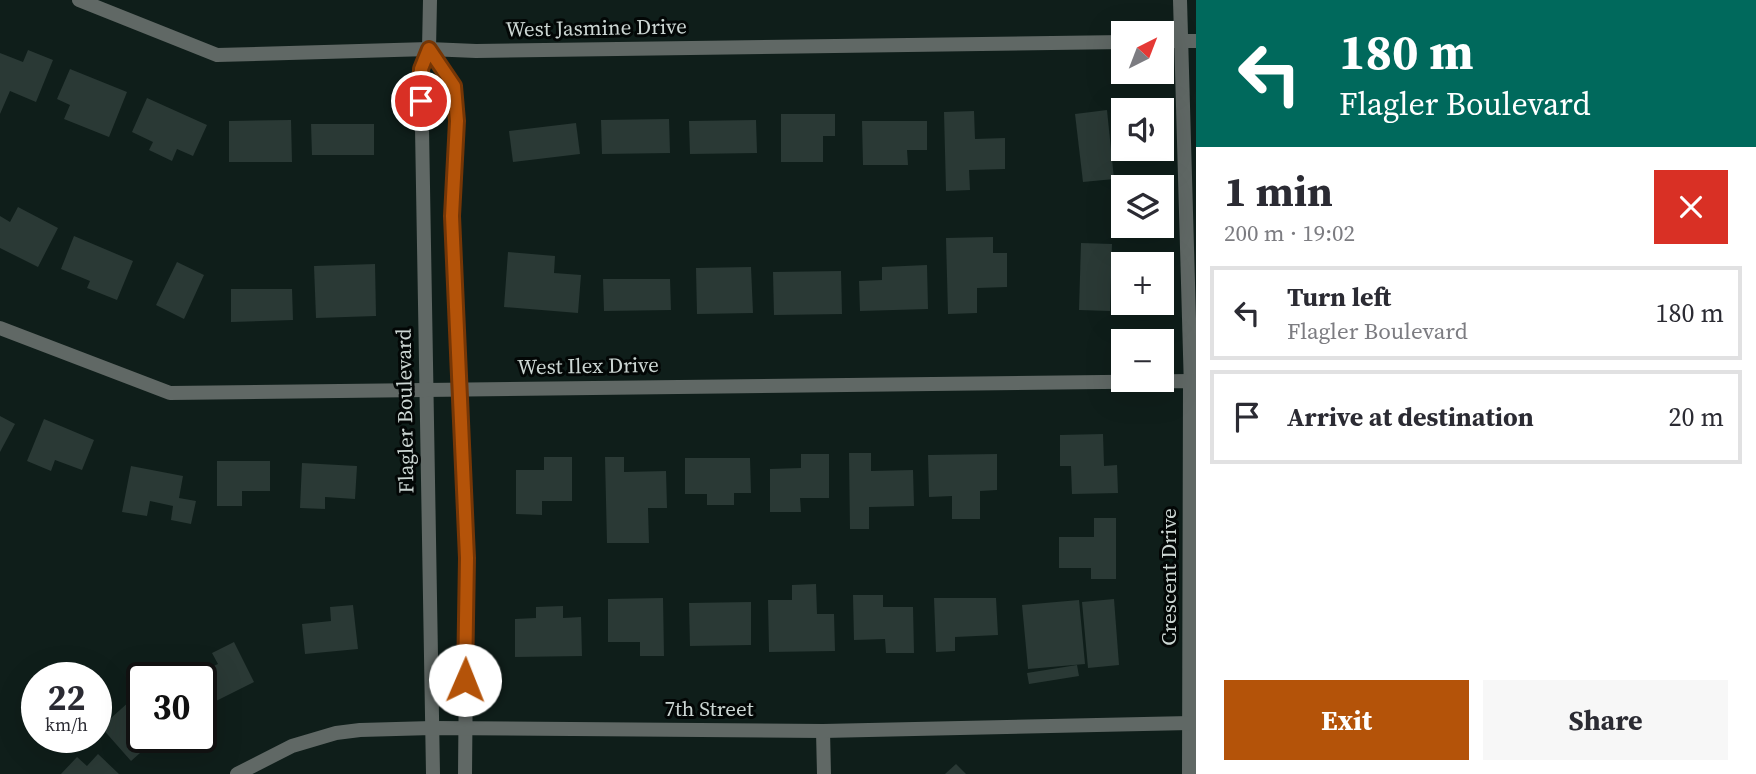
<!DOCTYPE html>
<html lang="en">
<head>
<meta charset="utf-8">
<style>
  body { margin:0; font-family:"Source Serif 4",serif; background:#f7f7f7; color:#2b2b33; height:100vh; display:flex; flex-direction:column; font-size:26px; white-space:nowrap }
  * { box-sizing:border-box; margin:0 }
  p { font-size:23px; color:#7c7c81 }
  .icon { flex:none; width:38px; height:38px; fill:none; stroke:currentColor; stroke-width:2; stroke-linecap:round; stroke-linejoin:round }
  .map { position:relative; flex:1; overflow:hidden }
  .panel { display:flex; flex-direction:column; background:#fff; width:560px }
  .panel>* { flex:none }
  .top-card { background:#00695c; color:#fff; overflow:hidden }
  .needle { width:46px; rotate:42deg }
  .tools { position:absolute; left:1111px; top:21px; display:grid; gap:14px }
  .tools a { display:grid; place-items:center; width:63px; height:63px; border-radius:0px; background:#fff; box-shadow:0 7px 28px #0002; font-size:35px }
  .speed { position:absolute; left:21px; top:662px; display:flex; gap:14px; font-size:35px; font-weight:700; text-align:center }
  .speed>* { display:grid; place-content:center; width:91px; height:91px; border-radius:50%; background:#fff; box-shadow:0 7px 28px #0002; line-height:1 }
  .speed small { font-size:18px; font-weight:400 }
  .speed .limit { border:4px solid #111; border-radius:10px; background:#fff; color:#111 }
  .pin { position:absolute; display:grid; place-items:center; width:60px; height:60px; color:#fff; margin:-30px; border:4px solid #fff; border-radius:50%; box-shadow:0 2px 7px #0007 }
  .me { position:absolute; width:77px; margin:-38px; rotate:1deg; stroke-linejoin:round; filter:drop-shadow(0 0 5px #0008) }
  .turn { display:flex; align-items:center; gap:24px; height:147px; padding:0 28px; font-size:32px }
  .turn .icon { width:91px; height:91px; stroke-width:2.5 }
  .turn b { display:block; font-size:49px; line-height:60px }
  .round { display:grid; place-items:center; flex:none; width:74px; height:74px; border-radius:0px; background:#f7f7f7 }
  .summary { display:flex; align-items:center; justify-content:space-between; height:119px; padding:0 28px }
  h1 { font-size:42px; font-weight:700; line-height:52px }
  .button { display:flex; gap:14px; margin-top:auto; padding:14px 28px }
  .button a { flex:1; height:80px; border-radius:0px; background:#b45309; color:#fff; font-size:28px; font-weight:700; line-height:80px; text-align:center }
  .button a+a { background:#f7f7f7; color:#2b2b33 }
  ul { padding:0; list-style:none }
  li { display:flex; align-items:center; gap:21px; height:94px; margin:0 14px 10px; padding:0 14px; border:4px solid #e1e1e2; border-radius:0px }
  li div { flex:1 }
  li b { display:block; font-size:26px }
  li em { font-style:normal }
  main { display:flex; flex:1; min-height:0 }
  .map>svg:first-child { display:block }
  .building { fill:#2a3935 }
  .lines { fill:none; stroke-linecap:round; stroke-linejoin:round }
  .street { stroke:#606865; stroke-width:14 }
  .route-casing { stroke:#753606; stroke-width:18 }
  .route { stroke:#b45309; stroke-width:12 }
  .labels { text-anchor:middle; stroke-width:6; stroke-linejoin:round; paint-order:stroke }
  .street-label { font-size:21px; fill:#ccd6d3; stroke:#030706 }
</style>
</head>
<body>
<main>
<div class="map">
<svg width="1196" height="774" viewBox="0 0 1196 774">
  <rect width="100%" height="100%" fill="#0f1e1a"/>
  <g class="building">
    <path d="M28,50L53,60L36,102L10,91L0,114V53L23,62Z"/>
    <path d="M70,69L127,92L109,137L64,119L70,105L57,99Z"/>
    <path d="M147,98L207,125L193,156L177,149L172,161L149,150L153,142L132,132Z"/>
    <path d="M1107,110L1114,179L1083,182L1075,114Z"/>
    <path d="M974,111L975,139L1005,138V169L969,170L970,190L946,191L944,112Z"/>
    <path d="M781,114H835V136H823V162H781Z"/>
    <path d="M669,119L670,153L602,154L601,120Z"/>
    <path d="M291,120L292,162H229V121Z"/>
    <path d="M756,120L757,153L690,154L689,121Z"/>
    <path d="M862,121H927V150H907L908,165H863Z"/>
    <path d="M576,123L580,154L513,162L509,131Z"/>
    <path d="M311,124H374V155H312Z"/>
    <path d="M18,207L58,228L38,267L0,248V216L10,222Z"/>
    <path d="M74,236L133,261L117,300L87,288L90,281L61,269Z"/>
    <path d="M993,237V253H1007V287L977,288V313L948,314L946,238Z"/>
    <path d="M1081,243L1112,244L1110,311L1079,310Z"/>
    <path d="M508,252L555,256L554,273L581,275L578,313L504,307Z"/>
    <path d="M177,262L204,275L184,319L156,305Z"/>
    <path d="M375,264L376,316L316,318L314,266Z"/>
    <path d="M927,265L928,309L860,311L859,281L882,280V267Z"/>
    <path d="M751,267L753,313L697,314L696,268Z"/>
    <path d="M841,271L842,314L774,315L773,272Z"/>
    <path d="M603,279H670L671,310L604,311Z"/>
    <path d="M231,289H292L293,320L231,322Z"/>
    <path d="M0,416L15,424L0,452Z"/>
    <path d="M44,419L94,440L82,470L55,460L51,471L27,461Z"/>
    <path d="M1103,434L1104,466L1117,465L1118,493L1072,494L1071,466H1060V435Z"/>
    <path d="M849,453H871V471L913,470L914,506L869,507V529H850Z"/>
    <path d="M801,454H829V498H800L801,512H770V469L801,468Z"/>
    <path d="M997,454V490L980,491V519H952V496L929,497L928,455Z"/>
    <path d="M544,457H572V501H542V515L516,514V470H544Z"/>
    <path d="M605,457H624V472L666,471L667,508H648L649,543H607Z"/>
    <path d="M685,458H750L751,493H734V505H707V494H685Z"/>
    <path d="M217,461H270V491H242V506H217Z"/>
    <path d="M302,463L357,466L355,499L325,497V509L300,508Z"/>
    <path d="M131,466L183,476L179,498L196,501L191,524L171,520L173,506L150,501L147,516L122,512Z"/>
    <path d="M1094,518H1116V579H1091V568H1059V537H1094Z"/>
    <path d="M816,584L817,614H834L835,651L769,652L768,600H792V585Z"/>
    <path d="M853,595H883V607H913L914,653H886L885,639L854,640Z"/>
    <path d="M663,598L664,656H640V642H608V599Z"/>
    <path d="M934,598H996L998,635L955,637V651L936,652Z"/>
    <path d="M1114,599L1119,665L1088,668L1082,602Z"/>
    <path d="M1079,600L1085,664L1028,669L1022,605Z"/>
    <path d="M751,602V645L690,646L689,603Z"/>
    <path d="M353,605L358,649L305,654L302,624L331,621L330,607Z"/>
    <path d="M563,606V618L581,617L582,656L515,657V619L536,618V607Z"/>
    <path d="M234,642L254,682L206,706L201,696V677H190L218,664L212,653Z"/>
    <path d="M1077,665L1079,676L1029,684L1027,673Z"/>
    <path d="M140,692L142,737H158L131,761L101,727Z"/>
    <path d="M98,754L119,774H61L77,757L87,766Z"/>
    <path d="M956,764L966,774H945Z"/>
  </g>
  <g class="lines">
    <g class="street">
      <path d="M79,0L217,55L429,49L476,51L1124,42"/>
      <path d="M430,0L429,49L421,69L433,774"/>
      <path d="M1180,0L1191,389"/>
      <path d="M1162,41H1196"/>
      <path d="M429,49L454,86L457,121L452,216L467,558L465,774"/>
      <path d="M0,328L170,393L1190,381L1189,774"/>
      <path d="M823,731L824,774"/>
      <path d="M237,774L292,746L336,733L360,730L432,728L823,731L1190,723"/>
    </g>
  </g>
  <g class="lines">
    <defs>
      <path id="route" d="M421,101V69L429,49L454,86L457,121L452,216L467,558L465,680"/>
    </defs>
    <use href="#route" class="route-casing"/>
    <use href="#route" class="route"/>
  </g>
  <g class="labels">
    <g class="street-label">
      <text transform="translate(596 28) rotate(-1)" y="7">West Jasmine Drive</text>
      <text transform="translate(588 366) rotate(-1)" y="7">West Ilex Drive</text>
      <text transform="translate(405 411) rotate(-91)" y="7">Flagler Boulevard</text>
      <text transform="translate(1169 577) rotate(-90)" y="7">Crescent Drive</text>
      <text x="709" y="716">7th Street</text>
    </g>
  </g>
</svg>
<div class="tools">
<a><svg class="needle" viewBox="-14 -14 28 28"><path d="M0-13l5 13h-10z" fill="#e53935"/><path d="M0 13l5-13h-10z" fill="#7c7c81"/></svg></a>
<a><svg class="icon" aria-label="sound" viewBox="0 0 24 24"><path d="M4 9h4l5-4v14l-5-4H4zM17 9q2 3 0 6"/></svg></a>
<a><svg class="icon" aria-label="layers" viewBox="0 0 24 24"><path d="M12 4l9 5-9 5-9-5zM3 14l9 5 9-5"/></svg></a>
<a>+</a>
<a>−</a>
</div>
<div class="speed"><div>22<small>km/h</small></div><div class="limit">30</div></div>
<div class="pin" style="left:421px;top:101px;background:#d93025"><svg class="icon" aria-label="arrive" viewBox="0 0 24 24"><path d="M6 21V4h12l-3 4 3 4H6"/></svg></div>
<svg class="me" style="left:465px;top:680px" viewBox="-20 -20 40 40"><circle r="19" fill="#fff"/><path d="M0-13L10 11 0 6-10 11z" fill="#b45309"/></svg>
</div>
<section class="panel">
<div class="top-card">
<div class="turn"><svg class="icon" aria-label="left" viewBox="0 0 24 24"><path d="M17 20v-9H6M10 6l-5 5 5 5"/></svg><div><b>180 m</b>Flagler Boulevard</div></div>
</div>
<div class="summary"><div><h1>1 min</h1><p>200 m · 19:02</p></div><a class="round" style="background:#d93025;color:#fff"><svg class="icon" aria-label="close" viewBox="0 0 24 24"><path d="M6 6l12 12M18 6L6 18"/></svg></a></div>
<ul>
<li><svg class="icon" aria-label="left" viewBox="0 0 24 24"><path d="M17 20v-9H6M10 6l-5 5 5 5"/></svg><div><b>Turn left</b><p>Flagler Boulevard</p></div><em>180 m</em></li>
<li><svg class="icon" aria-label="arrive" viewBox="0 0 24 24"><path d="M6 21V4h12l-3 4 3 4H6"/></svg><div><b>Arrive at destination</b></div><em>20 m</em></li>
</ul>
<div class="button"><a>Exit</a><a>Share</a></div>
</section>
</main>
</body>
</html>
